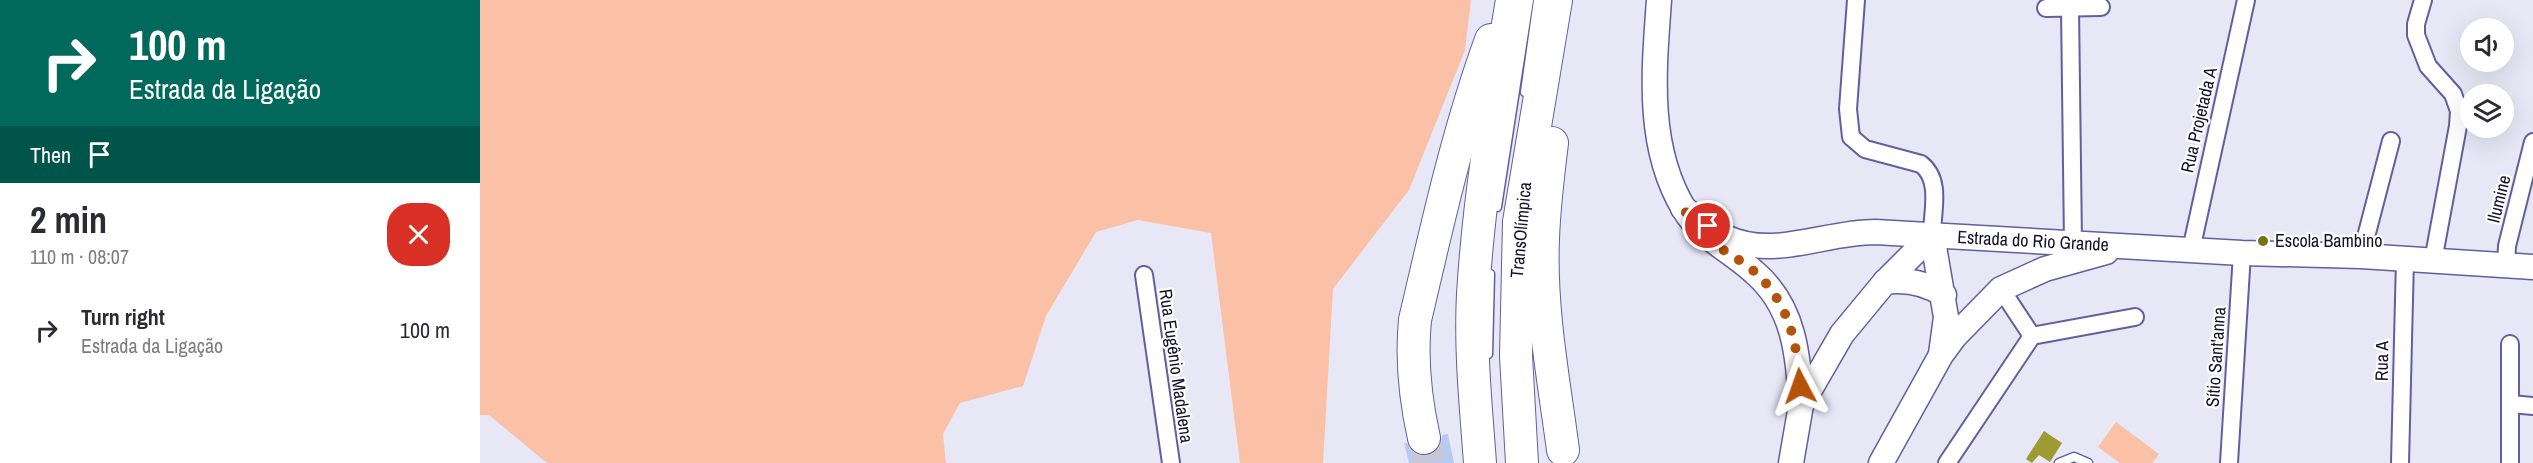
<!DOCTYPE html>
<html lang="en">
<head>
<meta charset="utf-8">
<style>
  body { margin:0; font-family:"Archivo Narrow",sans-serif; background:#f2f2f3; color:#2b2b33; height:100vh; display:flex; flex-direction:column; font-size:22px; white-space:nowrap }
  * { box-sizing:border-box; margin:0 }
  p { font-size:20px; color:#7c7c81 }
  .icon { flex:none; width:33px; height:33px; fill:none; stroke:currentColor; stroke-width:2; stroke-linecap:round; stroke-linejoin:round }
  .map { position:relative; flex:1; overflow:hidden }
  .side { display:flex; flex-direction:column; background:#fff; width:480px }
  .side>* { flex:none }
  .guide { background:#00695c; color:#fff; overflow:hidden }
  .buttons { position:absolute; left:1980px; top:18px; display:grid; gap:12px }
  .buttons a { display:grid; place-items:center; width:54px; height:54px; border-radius:50%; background:#fff; box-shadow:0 6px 24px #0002; font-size:30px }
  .pin { position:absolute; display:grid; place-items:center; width:51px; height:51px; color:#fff; margin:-26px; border:3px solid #fff; border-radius:50%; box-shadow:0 2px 6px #0007 }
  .me { position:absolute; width:66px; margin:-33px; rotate:356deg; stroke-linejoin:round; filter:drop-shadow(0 0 4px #0008) }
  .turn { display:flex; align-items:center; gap:21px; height:126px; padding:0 30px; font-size:27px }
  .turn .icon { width:78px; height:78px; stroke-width:2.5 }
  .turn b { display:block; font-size:42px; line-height:51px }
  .then { display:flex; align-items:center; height:57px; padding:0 30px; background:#0003; gap:12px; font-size:22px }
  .round { display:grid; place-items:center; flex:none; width:63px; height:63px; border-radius:24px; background:#f2f2f3 }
  .overview { display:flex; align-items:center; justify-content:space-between; height:102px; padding:0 30px }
  h1 { font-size:36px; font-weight:700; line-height:45px }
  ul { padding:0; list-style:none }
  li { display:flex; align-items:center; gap:18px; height:90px; padding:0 30px }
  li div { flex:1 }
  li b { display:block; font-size:22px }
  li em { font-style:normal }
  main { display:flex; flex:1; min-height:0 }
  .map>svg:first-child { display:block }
  .green { fill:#fbc1a6 }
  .water { fill:#a09a33 }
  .building { fill:#b7caf2 }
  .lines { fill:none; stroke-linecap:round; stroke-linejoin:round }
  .highway-tunnel { stroke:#c7c7d7; stroke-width:32; stroke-dasharray:32 16; stroke-linecap:butt }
  .lane-casing { stroke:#635e9f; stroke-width:11 }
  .street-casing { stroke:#635e9f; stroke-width:20 }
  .secondary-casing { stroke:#635e9f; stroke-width:27 }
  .highway-casing { stroke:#635e9f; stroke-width:34 }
  .lane { stroke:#fff; stroke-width:8 }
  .street { stroke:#fff; stroke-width:16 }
  .secondary { stroke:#fff; stroke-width:24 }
  .highway { stroke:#fff; stroke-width:32 }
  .route { stroke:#b45309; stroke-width:10; stroke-dasharray:0 18 }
  .poi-dot { fill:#787214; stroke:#fff; stroke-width:2 }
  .labels { text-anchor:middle; stroke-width:4.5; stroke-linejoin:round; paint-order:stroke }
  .street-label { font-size:18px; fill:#13102a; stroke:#fff }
  .poi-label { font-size:18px; fill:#13102a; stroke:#fff; text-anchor:start }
</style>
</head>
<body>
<main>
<section class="side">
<div class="guide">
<div class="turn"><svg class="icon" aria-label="right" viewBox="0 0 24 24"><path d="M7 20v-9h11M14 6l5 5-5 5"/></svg><div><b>100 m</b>Estrada da Ligação</div></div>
<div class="then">Then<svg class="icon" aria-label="arrive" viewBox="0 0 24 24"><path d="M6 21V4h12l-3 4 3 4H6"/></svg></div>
</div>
<div class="overview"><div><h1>2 min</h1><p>110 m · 08:07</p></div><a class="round" style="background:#d93025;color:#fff"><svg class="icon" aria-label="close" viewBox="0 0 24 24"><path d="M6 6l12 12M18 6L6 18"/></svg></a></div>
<ul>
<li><svg class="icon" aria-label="right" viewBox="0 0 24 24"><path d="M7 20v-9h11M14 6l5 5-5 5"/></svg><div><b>Turn right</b><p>Estrada da Ligação</p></div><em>100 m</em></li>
</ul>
</section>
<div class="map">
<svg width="2053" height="463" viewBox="0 0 2053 463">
  <rect width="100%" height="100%" fill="#e7e7f6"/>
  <g class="green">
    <path d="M0,0H991L985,50L929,190L853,289L843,463H760L731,233L658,220L616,232L566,316L543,386L480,403L463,434L466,463H67L9,415H0Z"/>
    <path d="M1636,422L1679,454L1672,463H1640L1618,447Z"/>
  </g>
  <path class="water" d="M1564,431L1582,443L1570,462L1559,455L1552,463L1546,459Z"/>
  <path class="building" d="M968,434L974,463H929L924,443H927L931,450L938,455H948L956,451L961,444L962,435Z"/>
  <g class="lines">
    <path class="highway-tunnel" d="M944,438L950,463"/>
    <defs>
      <g id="lane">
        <path d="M1045,92L1058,0"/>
        <path d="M1017,207L1049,0"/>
        <path d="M1008,354L1010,274"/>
        <path d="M1579,463L1594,457L1608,463"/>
      </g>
      <g id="street">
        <path d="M1376,0L1368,109L1371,137L1385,149L1441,164C1462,180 1452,212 1452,235"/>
        <path d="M1943,0L1936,24V35L1948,66L1973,94L1979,111L1978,126L1953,261"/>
        <path d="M1566,8L1621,7"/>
        <path d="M1590,8L1593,243"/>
        <path d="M1711,250L1766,0"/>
        <path d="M1881,256L1911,141"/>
        <path d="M2026,266L2027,246L2053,142"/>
        <path d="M664,275L691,463"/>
        <path d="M1521,289L1552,336"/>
        <path d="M2031,404L2053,406"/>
        <path d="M1467,463L1552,336L1655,317"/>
        <path d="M1749,463L1762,253"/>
        <path d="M1920,463L1925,259"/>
        <path d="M2030,463V344"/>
      </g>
      <g id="secondary">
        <path d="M1179,0C1174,70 1166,146 1204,209C1221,238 1250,250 1274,272C1315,307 1318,355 1321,405"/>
        <path d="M1203,208C1217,218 1230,229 1245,237C1294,260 1344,232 1395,232L1762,253L1881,256L2053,267"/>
        <path d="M1452,235L1466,317L1461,354"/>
        <path d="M1405,282C1427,279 1446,283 1464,295"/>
        <path d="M1311,463L1321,405L1362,334L1405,282L1452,235"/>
        <path d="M1401,463L1461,355L1475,336L1521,289L1565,269L1626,252"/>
      </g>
      <g id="highway">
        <path d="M1072,143C1068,175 1064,207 1063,239C1060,310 1074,381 1083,450"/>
        <path d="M944,438C935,398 931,361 935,320C957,226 978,130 1011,40"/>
        <path d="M1000,463C996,407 990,351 993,294C999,195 1016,98 1032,0"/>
        <path d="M1042,463L1036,356L1039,222L1076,0"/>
      </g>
    </defs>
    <use href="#lane" class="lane-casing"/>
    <use href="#street" class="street-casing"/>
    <use href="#secondary" class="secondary-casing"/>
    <use href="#highway" class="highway-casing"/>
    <use href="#lane" class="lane"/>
    <use href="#street" class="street"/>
    <use href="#secondary" class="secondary"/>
    <use href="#highway" class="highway"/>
  </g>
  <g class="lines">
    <path class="route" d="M1228,226L1203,208C1211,220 1219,231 1230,240C1244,252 1262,260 1276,273C1309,304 1317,342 1320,386"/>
  </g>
  <circle class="poi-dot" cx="1783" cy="241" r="6"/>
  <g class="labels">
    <g class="street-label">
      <text transform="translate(1719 120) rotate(-77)" y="6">Rua Projetada A</text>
      <text transform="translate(2019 199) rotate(-76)" y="6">Ilumine</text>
      <text transform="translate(1041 230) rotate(-85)" y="6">TransOlímpica</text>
      <text transform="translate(1553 241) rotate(3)" y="6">Estrada do Rio Grande</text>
      <text transform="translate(1736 357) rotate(-86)" y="6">Sítio Sant'anna</text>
      <text transform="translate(1902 361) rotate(-89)" y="6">Rua A</text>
      <text transform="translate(696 366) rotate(82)" y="6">Rua Eugênio Madalena</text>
    </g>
    <g class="poi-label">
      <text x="1795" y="247">Escola Bambino</text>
    </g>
  </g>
</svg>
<div class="buttons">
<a><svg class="icon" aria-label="sound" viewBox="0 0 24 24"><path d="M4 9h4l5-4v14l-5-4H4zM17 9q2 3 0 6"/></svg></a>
<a><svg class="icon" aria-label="layers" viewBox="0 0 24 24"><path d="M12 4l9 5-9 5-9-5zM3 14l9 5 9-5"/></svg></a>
</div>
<div class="pin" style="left:1228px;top:226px;background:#d93025"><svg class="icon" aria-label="arrive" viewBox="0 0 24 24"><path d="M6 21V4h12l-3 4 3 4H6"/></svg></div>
<svg class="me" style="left:1320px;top:386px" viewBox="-20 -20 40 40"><path d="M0-17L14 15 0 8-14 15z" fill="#b45309" stroke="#fff" stroke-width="4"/></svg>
</div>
</main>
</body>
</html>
